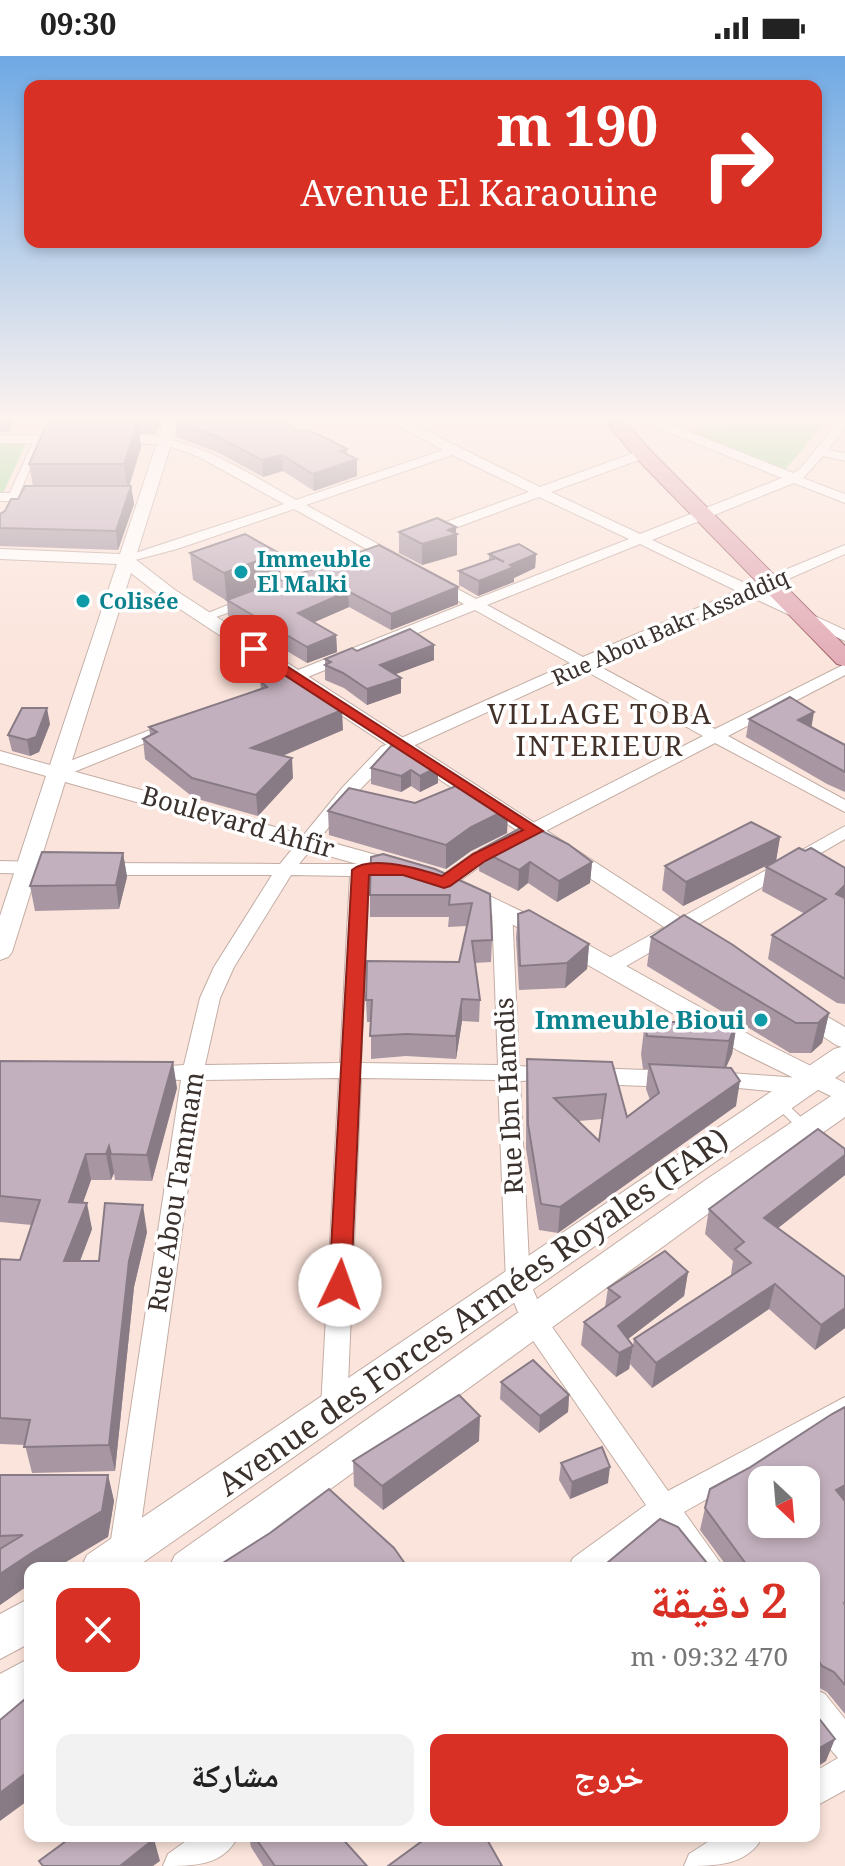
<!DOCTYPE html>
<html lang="ar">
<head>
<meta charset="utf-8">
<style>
  body { margin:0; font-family:Georgia,"Noto Naskh Arabic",serif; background:#f2f2f2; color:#222; direction:rtl; height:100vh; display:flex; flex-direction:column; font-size:30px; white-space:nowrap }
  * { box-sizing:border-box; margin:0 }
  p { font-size:26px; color:#767676 }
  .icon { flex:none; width:44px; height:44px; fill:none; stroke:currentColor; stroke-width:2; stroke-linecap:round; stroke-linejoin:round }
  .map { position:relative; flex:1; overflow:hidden; direction:ltr }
  .panel { position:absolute; left:24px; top:1506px; width:796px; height:280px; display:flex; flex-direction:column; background:#fff; border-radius:16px; box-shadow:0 4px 12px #0003; direction:rtl }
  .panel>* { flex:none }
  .banner { position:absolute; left:24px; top:24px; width:798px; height:168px; border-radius:16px; box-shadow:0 4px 12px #0003; direction:rtl; background:#d93025; color:#fff; overflow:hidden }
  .needle { width:52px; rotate:154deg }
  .fabs { position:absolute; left:748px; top:1410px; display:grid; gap:16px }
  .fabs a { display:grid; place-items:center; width:72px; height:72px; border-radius:16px; background:#fff; box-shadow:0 4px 12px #0003; font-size:40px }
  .pin { position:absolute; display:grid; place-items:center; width:68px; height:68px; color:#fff; margin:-34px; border-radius:16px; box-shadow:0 4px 12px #0006 }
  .me { position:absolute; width:88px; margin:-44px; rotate:3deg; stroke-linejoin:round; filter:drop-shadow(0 0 6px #0008) }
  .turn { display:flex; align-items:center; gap:28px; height:168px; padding:0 32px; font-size:36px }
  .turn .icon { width:104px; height:104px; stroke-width:2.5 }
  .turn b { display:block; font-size:56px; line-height:68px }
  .round { display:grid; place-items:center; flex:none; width:84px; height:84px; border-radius:16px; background:#f2f2f2 }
  .overview { display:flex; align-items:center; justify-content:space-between; height:136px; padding:0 32px }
  h1 { font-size:48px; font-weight:800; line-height:60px; color:#d93025 }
  .button { display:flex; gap:16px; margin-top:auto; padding:16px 32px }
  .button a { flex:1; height:92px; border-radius:16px; background:#d93025; color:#fff; font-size:32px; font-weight:800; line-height:92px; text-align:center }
  .button a+a { background:#f2f2f2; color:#222 }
  .status { display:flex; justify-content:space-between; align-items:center; height:56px; padding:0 40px; background:#fff; direction:ltr }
  .status svg { height:22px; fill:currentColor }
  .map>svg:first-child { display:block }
  .green { fill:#99d995 }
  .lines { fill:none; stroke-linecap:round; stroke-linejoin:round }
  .service-casing { stroke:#c3ada4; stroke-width:2 }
  .pedestrian-casing { stroke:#c3ada4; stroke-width:2 }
  .minor-casing { stroke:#c3ada4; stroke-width:2 }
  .tertiary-casing { stroke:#c3ada4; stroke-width:2 }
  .secondary-casing { stroke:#c3ada4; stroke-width:2 }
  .primary-casing { stroke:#9b5c67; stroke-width:2 }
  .service { fill:#fff; fill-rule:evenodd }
  .pedestrian { fill:#fff; fill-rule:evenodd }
  .minor { fill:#fff; fill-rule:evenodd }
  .tertiary { fill:#fff; fill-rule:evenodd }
  .secondary { fill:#fff; fill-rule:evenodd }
  .primary { fill:#e2abb6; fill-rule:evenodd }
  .wall { fill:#a897a3; fill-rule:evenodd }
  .shaded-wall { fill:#887b85 }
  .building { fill:#c3b0be; stroke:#887b85; stroke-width:2; fill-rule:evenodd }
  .route { fill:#d93025; stroke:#8d1f18; stroke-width:2 }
  .culture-dot { fill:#0f9aa8; stroke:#fff; stroke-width:3 }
  .labels { text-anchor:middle; stroke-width:7; stroke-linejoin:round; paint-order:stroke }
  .far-culture-label { font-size:22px; font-weight:bold; fill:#0d838f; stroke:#fff; text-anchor:start }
  .far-street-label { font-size:22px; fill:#3b322e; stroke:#fff }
  .street-label { font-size:26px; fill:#3b322e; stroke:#fff }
  .culture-label { font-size:26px; font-weight:bold; fill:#0d838f; stroke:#fff; text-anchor:end }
  .neighbourhood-label { font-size:28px; letter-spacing:2px; fill:#423129; stroke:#fff }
  .near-street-label { font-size:32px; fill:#3b322e; stroke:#fff }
</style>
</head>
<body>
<div class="status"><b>09:30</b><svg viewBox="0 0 49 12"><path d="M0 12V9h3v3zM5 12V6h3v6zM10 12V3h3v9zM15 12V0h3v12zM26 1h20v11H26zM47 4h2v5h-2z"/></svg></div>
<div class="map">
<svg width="845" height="1810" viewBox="0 0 845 1810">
  <rect width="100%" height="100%" fill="#fbe4db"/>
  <g class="green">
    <path d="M816,368L822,370L785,414L692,377L701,370Z"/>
    <path d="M0,388H26L3,437H0Z"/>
  </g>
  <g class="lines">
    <defs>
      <path id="service" d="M779,1043L783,1044L809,1069L811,1072L809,1075H801L775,1050L773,1047L775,1044Z"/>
      <path id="pedestrian" d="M38,381L42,384L18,441L10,443L8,441L34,384Z"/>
      <g id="minor">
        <path d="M381,360H396L540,431L639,395H647V401L551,436L640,478L782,422L656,371L655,367H612L608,366V360H845V372L828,394L845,397V405L823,400L803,422L845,438V447L794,427L652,484L749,529L845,489V498L761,535L845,574V585L749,540L595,608L715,673L845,608V619L728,680L845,744V756L715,687L486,806L451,831H437L435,827L437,823L472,798L703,680L582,613L393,699L354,740L299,808H373L382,814L380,818L369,820L361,1007L498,1009L492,853L502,847L512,853L519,1010L560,1013L563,1018L560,1023L520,1025L530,1227L545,1261L668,1435L845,1341V1365L684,1456L724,1512H692L661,1471L606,1512H568L573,1502L646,1449L525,1273L506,1227L498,1024L361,1022L347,1352L343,1360L334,1363L325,1360L321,1352L339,1022L203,1024L137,1497L145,1512H115L109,1497L181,1024L140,1022L137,1017L140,1012L184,1009L200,942L214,911L272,819H101L92,813L101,807L280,808L342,732L381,691L570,607L475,554L285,630H273V624L464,548L431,530V524H441L476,543L629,483L539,441L431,481H421V475L529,436L452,399L306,449L400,500V506H390L294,453L177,493L124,507L117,503L284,448L199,401L164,388H112L106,384L108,381C178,369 237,411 296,444L443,394ZM667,367H837L801,412L793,417ZM640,488L737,535L583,601L487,549ZM291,819L350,820L340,1007L205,1009L220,942L234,911Z"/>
        <path d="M0,379L68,380L74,384L68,388L0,387Z"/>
        <path d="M0,437H45L52,441L45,445H0Z"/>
        <path d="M250,540L257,544L255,547L205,565L198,561Z"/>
        <path d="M176,664L184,669L182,672L64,720H52L49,716L52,712Z"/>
        <path d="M845,770V783L616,916H602L599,911L602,906Z"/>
        <path d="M0,805L41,806L50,812L41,818L0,817Z"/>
        <path d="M592,1012L672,1015L680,1018L683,1023L680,1028L672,1031L592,1028L584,1025L581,1020L584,1015Z"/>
        <path d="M716,1016L799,1022L807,1025L810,1030L807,1035L799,1038L708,1029L705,1024L708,1019Z"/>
        <path d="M814,1633L825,1638L845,1663V1734L814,1751V1716L838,1702L814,1674Z"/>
        <path d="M193,1780H238C224,1810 194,1810 163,1810L168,1798Z"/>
        <path d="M717,1780H763C748,1810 715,1810 684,1810L689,1798Z"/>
      </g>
      <g id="tertiary">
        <path d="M166,360H180L135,503L175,534L709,880L713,885L709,890H693L163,542L131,517L69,714L409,808L412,813L401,820L393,818L65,726L12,896L8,901L0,904V860L46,720L0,707V695L50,709L117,508L0,503V493L120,498Z"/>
        <path d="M538,360H617L619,363L612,367L545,364Z"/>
        <path d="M462,827L567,877L757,983L845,1027V1047L739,995L551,888L454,839L451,834L454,829Z"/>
        <path d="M800,945L845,971V992L836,989L791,959L788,953L791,947Z"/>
      </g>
      <g id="secondary">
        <path d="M845,990V1015L135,1512H81L87,1499L834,993Z"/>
        <path d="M845,1035V1061L731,1141L222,1512H169L175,1499L707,1123L834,1038Z"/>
        <path d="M30,1542V1587L0,1603V1558Z"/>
        <path d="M30,1602V1649L0,1666V1618Z"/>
      </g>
      <path id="primary" d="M601,360H620L650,394L845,590V610L837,608L636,402Z"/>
    </defs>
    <use href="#service" class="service-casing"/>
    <use href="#pedestrian" class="pedestrian-casing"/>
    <use href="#minor" class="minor-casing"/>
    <use href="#tertiary" class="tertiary-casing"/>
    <use href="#secondary" class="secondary-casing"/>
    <use href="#primary" class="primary-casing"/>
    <use href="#service" class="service"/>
    <use href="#pedestrian" class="pedestrian"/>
    <use href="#minor" class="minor"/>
    <use href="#tertiary" class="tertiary"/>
    <use href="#secondary" class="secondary"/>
    <use href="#primary" class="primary"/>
  </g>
  <g class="wall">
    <path d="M0,360H16L8,376H0Z"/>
    <path d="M50,360H161L162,364L155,378H139L141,391L129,430H131L134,448L118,494L0,490V472L5,455L18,443L33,430L29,408L50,365Z"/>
    <path d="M175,365L300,376L347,393V398L357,403V420L314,435L283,415L263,421L219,397L177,381Z"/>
    <path d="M456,471V477L457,478V499L422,509L399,497V476Z"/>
    <path d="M190,497H279L281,525L458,548L391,574L349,551L314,566L336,579L337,596L307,607L228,560L227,545L193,524Z"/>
    <path d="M489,498H536L535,512L514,522V526L478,540L459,529V515L489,505Z"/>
    <path d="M434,589V604L395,618L401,637L367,649L344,632L325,624V603L357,595Z"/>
    <path d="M260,625L343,674L283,700L293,722L258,760L194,742L145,703L143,683L150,679L149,671L261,633Z"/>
    <path d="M749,663L811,671L845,689V736L827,728L746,681Z"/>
    <path d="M50,668L39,696L30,700L12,695L8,679Z"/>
    <path d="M391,690L438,727L420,736L411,730L401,736L371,728V712Z"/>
    <path d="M415,747L508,753L507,777L471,795L446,813L329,779L328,755Z"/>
    <path d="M780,781L776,805L683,850L662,834L665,810Z"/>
    <path d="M480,794L592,806L590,827L557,846L528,827L518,835L479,815Z"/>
    <path d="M123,797L127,821L119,853L35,855L30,830Z"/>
    <path d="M766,811L845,812V948L837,947L768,903L772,879L805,858L762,835Z"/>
    <path d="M490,838L492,884L491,906L475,907L480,944L479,966L462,965L456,1003L406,1000L371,1003V966H367L366,944L459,906L467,870L448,871L449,861H370V839Z"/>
    <path d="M518,858L589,888L587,913L565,932L519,934L516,882Z"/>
    <path d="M651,881L829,957L822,987L811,997H790L647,910Z"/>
    <path d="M645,966H737L732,998L726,1012L736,1050L558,1177L539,1174L526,1093V1028L527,1003L612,1006L627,1061L650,1044L646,1033L648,1013H643L641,998ZM602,1063L599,1085L578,1065L591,1064Z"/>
    <path d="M0,1005L177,1032L152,1125L115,1124L114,1117L111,1124H91L83,1146L92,1173L80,1205H99L147,1176L134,1231L115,1415L32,1417L25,1389L0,1388V1203L20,1204L32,1169L0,1166Z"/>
    <path d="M845,1092V1119L778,1172L845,1221V1272L815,1294L769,1253L652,1332L630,1308L634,1283L732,1220L731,1218L733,1205L705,1178L709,1153Z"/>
    <path d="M688,1216L684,1240L628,1283L633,1290L629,1313L616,1321L581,1289L584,1266L605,1251L608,1232Z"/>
    <path d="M501,1326L569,1339L568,1356L539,1377L500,1343Z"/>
    <path d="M845,1351V1658L827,1636L814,1629V1512H728L700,1474L705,1452L749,1412Z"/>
    <path d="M479,1385L383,1454L354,1430L353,1405Z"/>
    <path d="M561,1407L608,1427L570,1443L559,1424Z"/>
    <path d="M0,1419H108L114,1445L108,1481L30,1512V1528L0,1549Z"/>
    <path d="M249,1780H340L367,1810H263L251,1791Z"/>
  </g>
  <g class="shaded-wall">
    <path d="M5,360H16L8,376Z"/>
    <path d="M154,360H161L162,364L155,378Z"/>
    <path d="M138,366L141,391L128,434L124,408Z"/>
    <path d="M347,393V406L357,403V420L314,435L313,418L340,395Z"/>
    <path d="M282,399L283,415L263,421L262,404Z"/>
    <path d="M131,430L134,448L118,494L116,475Z"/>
    <path d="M456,471V478H457V499L422,509V488Z"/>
    <path d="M279,497L281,525L227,545L224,517Z"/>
    <path d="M536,498L535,512L514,522V526L478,540L479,525Z"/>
    <path d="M458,531V548L391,574V558Z"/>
    <path d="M348,535L349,551L299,573L298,557Z"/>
    <path d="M336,579L337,596L307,607V591Z"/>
    <path d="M434,589V604L380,624V609Z"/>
    <path d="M401,622V637L367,649V633Z"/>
    <path d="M47,652L50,668L39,696L30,700L27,684Z"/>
    <path d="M342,654L343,674L253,712L251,692Z"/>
    <path d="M814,656L811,674L798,664Z"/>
    <path d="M292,702L293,722L258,760L256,739Z"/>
    <path d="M438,711V727L420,736V720Z"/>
    <path d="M411,714V730L401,736V720Z"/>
    <path d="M508,753L507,777L471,795L446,813V789L471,771Z"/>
    <path d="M780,781L776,805L683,850L686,826Z"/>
    <path d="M123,797L127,821L119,853L116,829Z"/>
    <path d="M530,806L528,827L518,835L519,814Z"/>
    <path d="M592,806L590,827L557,846L559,825Z"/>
    <path d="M845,829V848L836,838Z"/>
    <path d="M589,888L587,913L565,932L567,907Z"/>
    <path d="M462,943V965L456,1003V980Z"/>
    <path d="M829,957L822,987L811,997L818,967Z"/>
    <path d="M737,966L732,998L723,1017L729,985Z"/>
    <path d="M173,1006L177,1032L152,1125L147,1099Z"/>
    <path d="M740,1025L736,1050L558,1177L560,1151Z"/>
    <path d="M109,1090L114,1117L111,1124L106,1098Z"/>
    <path d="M86,1098L91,1124L74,1172L69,1146Z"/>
    <path d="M845,1099V1119L759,1187L764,1162Z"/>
    <path d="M87,1147L92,1173L70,1231L64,1205Z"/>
    <path d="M143,1149L147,1176L134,1231L115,1415L109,1389L129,1205Z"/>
    <path d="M688,1216L684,1240L615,1293L618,1270Z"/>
    <path d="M775,1228L769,1253L652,1332L656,1307Z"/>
    <path d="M845,1252V1272L815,1294L821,1269Z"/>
    <path d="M633,1290L629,1313L616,1321L619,1297Z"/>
    <path d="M569,1339L568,1356L539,1377L540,1360Z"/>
    <path d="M480,1360L479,1385L383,1454L382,1430Z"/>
    <path d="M610,1411L608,1427L570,1443L572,1426Z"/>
    <path d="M108,1419L114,1445L108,1481L56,1512H30V1528L0,1549V1518Z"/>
    <path d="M845,1429V1446L836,1434Z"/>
    <path d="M835,1683L826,1705L814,1713V1695Z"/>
    <path d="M30,1714V1743L0,1765V1737Z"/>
    <path d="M154,1783L160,1805L153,1810H120Z"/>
  </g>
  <g class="building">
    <path d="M50,360H154V361Z"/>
    <path d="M177,360H275L300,376L306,374L320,379L347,393L340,395L357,403L313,418L282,399L262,404L218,381L175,365Z"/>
    <path d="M48,365L138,366L124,408H29Z"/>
    <path d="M25,430H131L116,475L0,472V458L5,455L11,443H18Z"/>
    <path d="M437,462L456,471L448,474L457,478L422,488L399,476Z"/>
    <path d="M245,478L279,497L224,517L190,497Z"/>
    <path d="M519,488L536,498L510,509L514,511L479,525L459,515L496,502L504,506L489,498Z"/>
    <path d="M379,489L458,531L391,558L348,535L298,557L336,579L307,591L227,544Z"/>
    <path d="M410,573L434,589L380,609L401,622L367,633L343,617L325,609L331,606L325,603L352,592L357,595Z"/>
    <path d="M287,616L342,654L251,692L292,702L256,739L192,722L143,683L157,676L149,671L267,631L260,625Z"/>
    <path d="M790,641L814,656L798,664L845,689V716L749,663Z"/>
    <path d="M22,652H47L36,681L27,684L8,679Z"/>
    <path d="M403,689L438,711L420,720L411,714L401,720L371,712L391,690Z"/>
    <path d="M463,727L508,753L471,771L446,789L328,755L349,732L415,747Z"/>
    <path d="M751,766L780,781L686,826L665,810Z"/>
    <path d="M528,768L568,788L592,806L559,825L530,806L519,814L480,794Z"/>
    <path d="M799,792L805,795L811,792L845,812V829L836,838L845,842V923L772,879L826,843L766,811Z"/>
    <path d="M42,796L123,797L116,829L30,830Z"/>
    <path d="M383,798L435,813L490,838L492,884L472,885L480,944L462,943L456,980L406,978L370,980L372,944H366L367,905L459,906L472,847L449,849L450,839H370L371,801Z"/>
    <path d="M529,854L589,888L567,907L520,910L518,858Z"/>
    <path d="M684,859L733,889L829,957L818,967H796L651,881Z"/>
    <path d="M645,966H737L729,985L647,980Z"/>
    <path d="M527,1003L612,1006L627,1061L659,1037L649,1008L731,1012L740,1025L560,1151L541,1148L528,1068ZM606,1038L599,1085L554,1042Z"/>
    <path d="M0,1005L173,1006L147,1099L111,1098L109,1090L106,1098H86L69,1146L87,1147L64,1205H99L105,1147L143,1149L129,1205L109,1389L24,1391L30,1364L0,1362V1203L20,1204L40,1144L0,1140Z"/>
    <path d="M818,1073L845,1093V1099L764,1162L845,1221V1252L821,1269L775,1228L656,1307L634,1283L751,1207L735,1193L744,1186L709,1153Z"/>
    <path d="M665,1195L688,1216L618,1270L633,1290L619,1297L584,1266L620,1241L608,1232Z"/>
    <path d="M533,1304L569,1339L540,1360L501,1326Z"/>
    <path d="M459,1339L480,1360L382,1430L353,1405Z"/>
    <path d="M845,1351V1429L836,1434L845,1445V1546L844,1547L845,1549V1629L834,1616L822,1610L814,1599V1512H749L705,1452L710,1433L749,1412L832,1358ZM762,1424H806V1468H762Z"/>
    <path d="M602,1391L610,1411L572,1426L561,1407Z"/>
    <path d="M0,1419H108L102,1455L33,1496L0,1518V1493L23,1479L0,1480Z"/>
    <path d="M329,1433L394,1492L408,1512H215L270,1477Z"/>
    <path d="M660,1463L678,1471L711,1512H601Z"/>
    <path d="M30,1639V1714L0,1737V1664Z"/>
    <path d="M814,1656L835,1683L814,1695Z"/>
    <path d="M73,1780H152L154,1783L120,1810H43L39,1805Z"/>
    <path d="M254,1780H340L367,1810H275Z"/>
    <path d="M429,1780H485L502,1810H388Z"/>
  </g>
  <linearGradient id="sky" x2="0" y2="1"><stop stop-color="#6fa9e4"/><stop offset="0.59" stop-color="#fdf3ef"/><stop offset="1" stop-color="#fdf3ef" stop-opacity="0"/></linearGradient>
  <rect width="845" height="614" fill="url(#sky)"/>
  <path class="route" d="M254,589L543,775L485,805L450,830L444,832L403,819H369L351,1229L348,1236L340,1238L332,1236L329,1229L352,814C370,798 420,813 442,820L473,798L523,774L249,596L247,593Z"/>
  <g class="culture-dot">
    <circle cx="241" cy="516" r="8"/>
    <circle cx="83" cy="545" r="8"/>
    <circle cx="761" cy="964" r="8"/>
  </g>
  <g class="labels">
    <g class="far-culture-label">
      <text x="257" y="511">Immeuble<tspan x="257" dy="25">El Malki</tspan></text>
      <text x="99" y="553">Colisée</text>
    </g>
    <g class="far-street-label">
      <text transform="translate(670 571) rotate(-24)" y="8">Rue Abou Bakr Assaddiq</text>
    </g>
    <g class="street-label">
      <text transform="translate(238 766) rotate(16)" y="9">Boulevard Ahfir</text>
      <text transform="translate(509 1040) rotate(-93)" y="9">Rue Ibn Hamdis</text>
      <text transform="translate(176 1136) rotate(-81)" y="9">Rue Abou Tammam</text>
    </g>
    <g class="culture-label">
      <text x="745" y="973">Immeuble Bioui</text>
    </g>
    <g class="neighbourhood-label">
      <text x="600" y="668">VILLAGE TOBA<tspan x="600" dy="32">INTERIEUR</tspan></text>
    </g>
    <g class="near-street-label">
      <text transform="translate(473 1256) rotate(-35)" y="11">Avenue des Forces Armées Royales (FAR)</text>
    </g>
  </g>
</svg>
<div class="fabs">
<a><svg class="needle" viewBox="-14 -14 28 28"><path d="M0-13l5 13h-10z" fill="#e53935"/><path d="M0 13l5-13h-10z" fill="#767676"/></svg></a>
</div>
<div class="pin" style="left:254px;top:593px;background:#d93025"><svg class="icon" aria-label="arrive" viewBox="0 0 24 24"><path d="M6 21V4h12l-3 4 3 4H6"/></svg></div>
<svg class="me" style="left:340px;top:1229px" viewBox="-20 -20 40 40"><circle r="19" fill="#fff"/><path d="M0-13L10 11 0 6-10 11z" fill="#d93025"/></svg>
<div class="banner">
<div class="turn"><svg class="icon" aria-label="right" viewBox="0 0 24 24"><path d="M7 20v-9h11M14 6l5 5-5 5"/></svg><div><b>190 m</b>Avenue El Karaouine</div></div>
</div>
<section class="panel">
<div class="overview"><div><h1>2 دقيقة</h1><p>470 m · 09:32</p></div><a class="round" style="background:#d93025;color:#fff"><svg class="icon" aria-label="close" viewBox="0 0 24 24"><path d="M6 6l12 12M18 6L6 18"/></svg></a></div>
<div class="button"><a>خروج</a><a>مشاركة</a></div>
</section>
</div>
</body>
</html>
